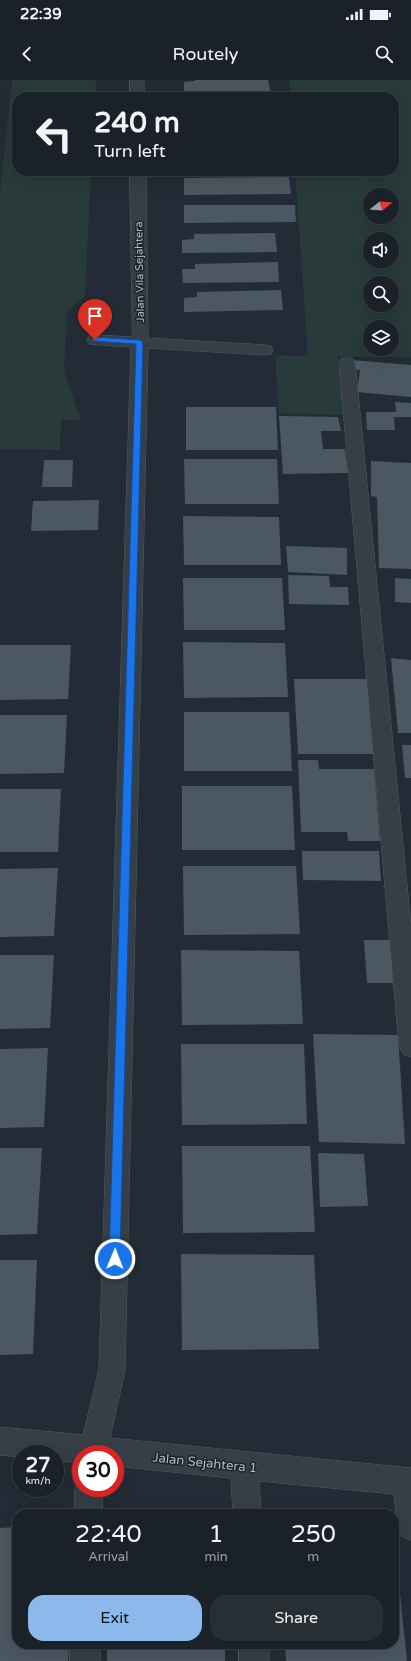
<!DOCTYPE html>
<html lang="en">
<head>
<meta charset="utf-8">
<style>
  body { margin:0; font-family:"Varela Round",sans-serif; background:#272e34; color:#f1f3f6; height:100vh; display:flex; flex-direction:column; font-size:15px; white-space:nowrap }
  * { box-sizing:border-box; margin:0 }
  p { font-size:13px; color:#9fa3a8 }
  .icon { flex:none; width:22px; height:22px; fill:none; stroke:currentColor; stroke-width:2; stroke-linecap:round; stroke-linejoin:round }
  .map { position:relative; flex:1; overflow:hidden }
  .side { position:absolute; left:12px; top:1429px; width:387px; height:140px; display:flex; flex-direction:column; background:#1a2128; border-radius:16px; box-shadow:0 4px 16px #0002,0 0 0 1px #383e45 }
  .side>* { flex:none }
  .hud { position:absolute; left:12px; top:12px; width:387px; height:84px; border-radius:16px; box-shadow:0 4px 16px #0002,0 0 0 1px #383e45; background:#1a2128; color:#f1f3f6; overflow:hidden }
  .needle { width:26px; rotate:73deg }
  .tools { position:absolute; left:363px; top:108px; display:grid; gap:8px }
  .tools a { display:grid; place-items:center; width:36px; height:36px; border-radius:50%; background:#1a2128; box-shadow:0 4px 16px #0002,0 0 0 1px #383e45; font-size:20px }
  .speed { position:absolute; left:12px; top:1365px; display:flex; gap:8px; font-size:20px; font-weight:700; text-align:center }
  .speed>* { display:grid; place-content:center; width:52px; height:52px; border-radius:50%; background:#1a2128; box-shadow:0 4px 16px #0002,0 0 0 1px #383e45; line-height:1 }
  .speed small { font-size:10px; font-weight:400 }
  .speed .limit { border:6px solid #d22; background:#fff; color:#111 }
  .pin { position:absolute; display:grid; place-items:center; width:34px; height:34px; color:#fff; margin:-41px -17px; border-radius:50% 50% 50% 0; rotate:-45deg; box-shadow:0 0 4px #0007 }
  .pin .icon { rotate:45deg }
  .me { position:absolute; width:44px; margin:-22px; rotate:1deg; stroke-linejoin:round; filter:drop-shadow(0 0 3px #0008) }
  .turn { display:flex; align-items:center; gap:14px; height:84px; padding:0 16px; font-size:18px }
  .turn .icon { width:52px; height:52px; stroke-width:2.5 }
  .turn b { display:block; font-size:28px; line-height:34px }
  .eta { display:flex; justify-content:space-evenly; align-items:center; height:68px; text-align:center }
  .eta b { font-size:24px; font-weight:600; line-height:28px }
  .action { display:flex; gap:8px; margin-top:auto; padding:8px 16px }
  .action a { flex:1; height:46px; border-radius:16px; background:#8cb9ec; color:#111; font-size:16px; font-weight:600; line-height:46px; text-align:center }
  .action a+a { background:#272e34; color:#f1f3f6 }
  .status { display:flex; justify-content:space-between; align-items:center; height:28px; padding:0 20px; background:#1a2128; direction:ltr }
  .status svg { height:11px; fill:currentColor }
  header { display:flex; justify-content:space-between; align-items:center; height:52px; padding:0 16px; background:#1a2128; font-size:18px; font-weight:600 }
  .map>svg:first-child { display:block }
  .green { fill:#283a39; fill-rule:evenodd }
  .building { fill:#4b5761 }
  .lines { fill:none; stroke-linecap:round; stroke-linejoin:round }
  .minor-casing { stroke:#545c64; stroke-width:1 }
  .minor { fill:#363e46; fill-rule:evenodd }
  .route { fill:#1a73e8; stroke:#114b97 }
  .labels { text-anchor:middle; stroke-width:3; stroke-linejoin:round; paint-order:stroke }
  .street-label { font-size:11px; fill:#b1b9c3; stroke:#1b232b }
  .near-street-label { font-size:13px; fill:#b1b9c3; stroke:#1b232b }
</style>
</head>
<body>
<div class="status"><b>22:39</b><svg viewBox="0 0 49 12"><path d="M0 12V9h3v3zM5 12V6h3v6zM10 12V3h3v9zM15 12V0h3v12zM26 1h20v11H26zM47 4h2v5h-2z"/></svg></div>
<header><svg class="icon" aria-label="back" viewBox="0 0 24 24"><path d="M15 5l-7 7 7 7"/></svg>Routely<svg class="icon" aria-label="search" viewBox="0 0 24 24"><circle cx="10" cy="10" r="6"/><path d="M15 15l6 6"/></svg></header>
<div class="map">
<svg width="411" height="1581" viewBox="0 0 411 1581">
  <rect width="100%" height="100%" fill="#232c36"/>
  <g class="green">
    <path d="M12,0H96L95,17H17V91H91L85,216L67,231L64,291L81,341L61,339L60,370L0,369V112Z"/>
    <path d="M289,0H411V277H338L344,335L279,333L275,275L308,276L295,91H394V17H291ZM370,115H392V137H370ZM370,159H392V181H370ZM370,203H392V225H370ZM370,247H392V269H370Z"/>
  </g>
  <g class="building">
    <path d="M195,0H268L270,11L184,13V2L195,1Z"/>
    <path d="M289,97L291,114L184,115V98Z"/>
    <path d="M184,125H295L296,142L184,143Z"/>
    <path d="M275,153L277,172L182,173V160L194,159V154Z"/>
    <path d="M278,182L279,202L183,203L182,189H195V184Z"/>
    <path d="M281,210L283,230L184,232V218L197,217V212Z"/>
    <path d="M352,280L411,285V317L357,312L360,290H351Z"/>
    <path d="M395,322L411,323V337H394L395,350H367L366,332H396Z"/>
    <path d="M186,327H276L278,370H186Z"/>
    <path d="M279,336L338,337L341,351H321L323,369H345L348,393L283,394Z"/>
    <path d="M184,379H277L279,424H185Z"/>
    <path d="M44,380H73L72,407H42Z"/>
    <path d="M371,381L411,383V489L379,488L377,417L371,416Z"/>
    <path d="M99,420L98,450L31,451L33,421Z"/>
    <path d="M183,436L279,437L281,485H184Z"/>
    <path d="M286,466L347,468V495L288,492Z"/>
    <path d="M288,495L329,496L330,507H348L349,525L289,524Z"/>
    <path d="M183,498H282L285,550H184Z"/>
    <path d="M395,498L411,499V523L395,522Z"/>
    <path d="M183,562L285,563L288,617L184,618Z"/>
    <path d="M0,565H71L68,619L0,620Z"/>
    <path d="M391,578L411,580V653H398Z"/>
    <path d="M294,599H368L374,674H298Z"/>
    <path d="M184,632H289L292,691H184Z"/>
    <path d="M0,635H67L64,693L0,694Z"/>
    <path d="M402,665H411V698H405Z"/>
    <path d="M298,680H318L319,689H374L380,761H348L347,752H301Z"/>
    <path d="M182,706H292L295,770H182Z"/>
    <path d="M0,709H61L58,772H0Z"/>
    <path d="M302,771H379L381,801L303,800Z"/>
    <path d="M183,786H296L300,854L184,855Z"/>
    <path d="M58,788L54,856L0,857V789Z"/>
    <path d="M364,860H390L394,903H367Z"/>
    <path d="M181,870L299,871L303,944L182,945Z"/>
    <path d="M0,875H54L50,948L0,949Z"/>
    <path d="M313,954L398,955L405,1064L319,1062Z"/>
    <path d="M181,964H304L307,1044L182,1045Z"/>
    <path d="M48,968L44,1047L0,1048V969Z"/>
    <path d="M182,1066H310L315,1152L183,1153Z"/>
    <path d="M0,1068H42L37,1154L0,1155Z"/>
    <path d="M318,1073L364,1074L368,1126L320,1127Z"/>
    <path d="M181,1174L314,1175L319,1269L182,1270Z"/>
    <path d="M0,1180H37L33,1274L0,1275Z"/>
    <path d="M17,1447V1564H69L68,1581H0V1448Z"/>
    <path d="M394,1457L407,1581H286L285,1564H394Z"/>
    <rect x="107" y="1564" width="118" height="17"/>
  </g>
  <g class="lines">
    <defs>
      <g id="minor">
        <rect x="130" y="0" width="14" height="17"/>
        <path d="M130,91H146L148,258L265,265L271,266L273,270L271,274L265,275L148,268L125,1290L110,1358L411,1388V1460L401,1456L397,1446L394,1414L259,1401L261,1434H233L231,1398L115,1386V1374H81V1383L55,1380V1374H21V1377L0,1375V1347L83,1355L99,1290L131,267L89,264L87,260L89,256L95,255L132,257Z"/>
        <path d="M347,278L353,279L355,283L411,846V977L403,974L399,966L339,283L341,279Z"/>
        <path d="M81,1397V1408H103L102,1434H74L75,1408L79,1398Z"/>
        <rect x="70" y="1564" width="30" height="17"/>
        <rect x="239" y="1564" width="30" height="17"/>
      </g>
    </defs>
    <use href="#minor" class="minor-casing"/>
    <use href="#minor" class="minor"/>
  </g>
  <path class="route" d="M95,257L140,260L143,262L120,1179L119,1183L115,1185L111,1183L109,1179L136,264L93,261L92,260Z"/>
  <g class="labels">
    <g class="street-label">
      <text transform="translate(139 192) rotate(-91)" y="4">Jalan Vila Sejahtera</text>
    </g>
    <g class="near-street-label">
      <text transform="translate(205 1382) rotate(6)" y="5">Jalan Sejahtera 1</text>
    </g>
  </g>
</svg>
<div class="tools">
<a><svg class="needle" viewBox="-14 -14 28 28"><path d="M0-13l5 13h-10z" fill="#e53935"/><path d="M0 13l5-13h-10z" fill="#9fa3a8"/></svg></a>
<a><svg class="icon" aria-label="sound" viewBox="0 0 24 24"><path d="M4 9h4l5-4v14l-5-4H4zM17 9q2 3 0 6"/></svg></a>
<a><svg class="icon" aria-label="search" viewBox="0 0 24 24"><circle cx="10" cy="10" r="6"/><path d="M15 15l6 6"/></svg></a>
<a><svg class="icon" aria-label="layers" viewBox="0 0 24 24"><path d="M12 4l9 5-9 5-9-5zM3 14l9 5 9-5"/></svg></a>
</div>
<div class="speed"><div>27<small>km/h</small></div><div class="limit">30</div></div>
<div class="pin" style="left:95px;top:260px;background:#d93025"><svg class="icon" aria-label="arrive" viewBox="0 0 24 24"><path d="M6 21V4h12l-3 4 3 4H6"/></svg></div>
<svg class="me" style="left:115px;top:1179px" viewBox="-20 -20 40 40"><circle r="17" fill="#1a73e8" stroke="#fff" stroke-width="3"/><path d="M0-11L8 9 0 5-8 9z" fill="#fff"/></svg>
<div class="hud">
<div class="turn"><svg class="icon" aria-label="left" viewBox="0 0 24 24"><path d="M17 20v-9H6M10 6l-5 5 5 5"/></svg><div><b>240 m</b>Turn left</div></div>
</div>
<section class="side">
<div class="eta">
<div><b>22:40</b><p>Arrival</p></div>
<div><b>1</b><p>min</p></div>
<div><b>250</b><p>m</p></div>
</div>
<div class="action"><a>Exit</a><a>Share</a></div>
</section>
</div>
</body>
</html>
